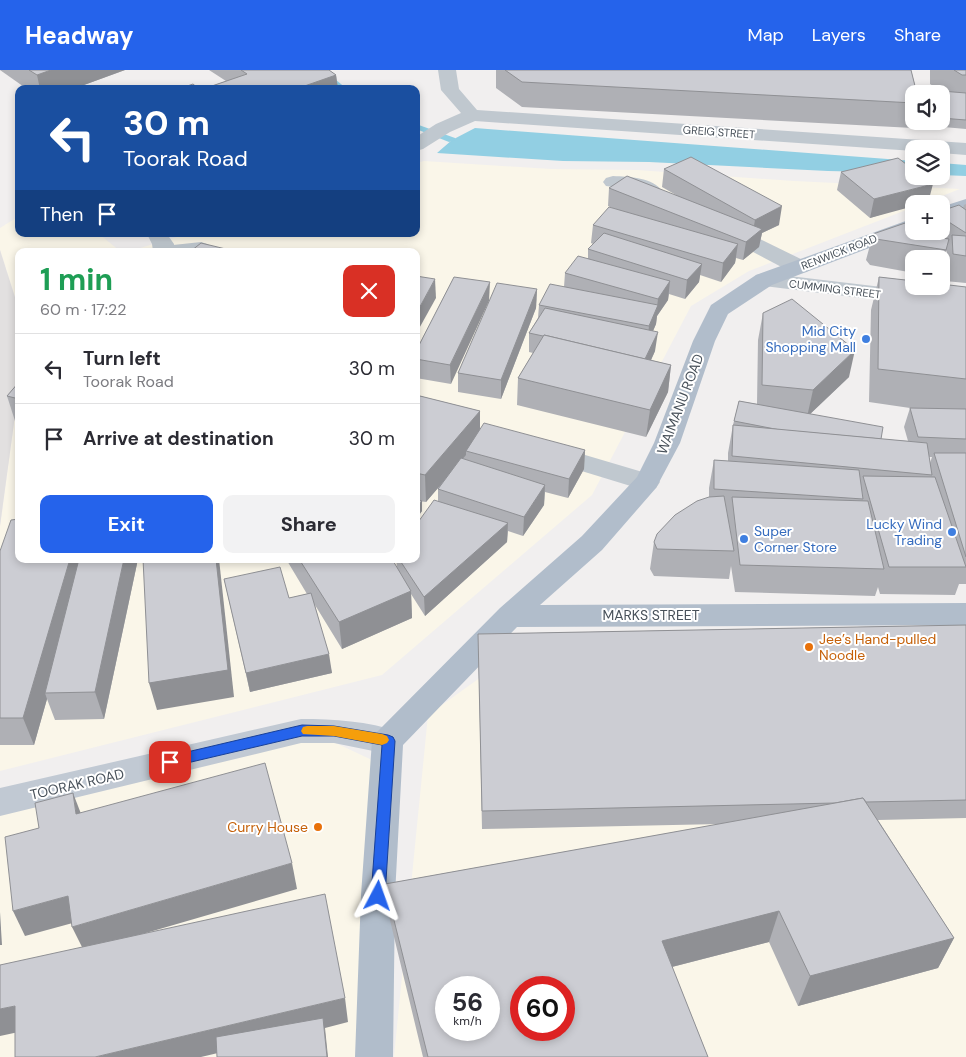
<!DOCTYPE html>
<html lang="en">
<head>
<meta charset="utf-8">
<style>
  body { margin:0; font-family:"DM Sans",sans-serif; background:#f2f2f3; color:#2b2b33; height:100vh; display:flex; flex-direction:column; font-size:19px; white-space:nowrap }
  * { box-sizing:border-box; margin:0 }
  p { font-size:16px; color:#7c7c81 }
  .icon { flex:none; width:28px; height:28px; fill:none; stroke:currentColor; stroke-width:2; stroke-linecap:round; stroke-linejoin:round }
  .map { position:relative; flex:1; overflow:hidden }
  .sheet { position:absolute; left:15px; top:178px; width:405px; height:315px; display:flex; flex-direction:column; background:#fff; border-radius:10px; box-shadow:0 2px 8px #0003 }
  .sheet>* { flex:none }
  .hud { position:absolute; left:15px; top:15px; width:405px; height:152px; border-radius:10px; box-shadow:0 2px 8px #0003; background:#1a4fa0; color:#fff; overflow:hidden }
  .fabs { position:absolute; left:905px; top:15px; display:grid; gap:10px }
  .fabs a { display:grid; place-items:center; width:45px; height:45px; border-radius:10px; background:#fff; box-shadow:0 2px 8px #0003; font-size:25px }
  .speed { position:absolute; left:435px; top:906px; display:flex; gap:10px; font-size:25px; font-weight:700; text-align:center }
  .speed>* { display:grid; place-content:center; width:65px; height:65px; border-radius:50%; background:#fff; box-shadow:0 2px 8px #0003; line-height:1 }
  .speed small { font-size:12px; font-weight:400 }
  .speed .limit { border:8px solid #d22; background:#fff; color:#111 }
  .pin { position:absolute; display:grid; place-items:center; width:42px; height:42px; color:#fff; margin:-21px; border-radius:10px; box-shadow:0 2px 8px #0006 }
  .me { position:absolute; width:55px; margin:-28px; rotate:4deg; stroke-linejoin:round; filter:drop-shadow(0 0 4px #0008) }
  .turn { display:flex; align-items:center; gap:18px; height:105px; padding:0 25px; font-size:22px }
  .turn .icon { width:65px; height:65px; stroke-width:2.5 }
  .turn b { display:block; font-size:35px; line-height:42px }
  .then { display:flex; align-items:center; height:48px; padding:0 25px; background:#0003; gap:10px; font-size:19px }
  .round { display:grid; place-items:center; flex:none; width:52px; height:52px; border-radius:10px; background:#f2f2f3 }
  .head { display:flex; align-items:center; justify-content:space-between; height:85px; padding:0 25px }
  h1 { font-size:30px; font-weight:700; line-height:38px; color:#1e9e55 }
  .primary-button { display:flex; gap:10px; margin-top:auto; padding:10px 25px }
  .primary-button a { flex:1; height:58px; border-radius:10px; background:#2563eb; color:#fff; font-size:20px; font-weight:700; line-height:58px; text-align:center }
  .primary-button a+a { background:#f2f2f3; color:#2b2b33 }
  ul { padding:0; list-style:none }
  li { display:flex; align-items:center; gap:15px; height:70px; padding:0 25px; border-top:1px solid #e1e1e2 }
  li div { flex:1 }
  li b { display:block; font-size:19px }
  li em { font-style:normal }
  header { display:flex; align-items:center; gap:30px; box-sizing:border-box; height:70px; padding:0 25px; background:#2563eb; color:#fff }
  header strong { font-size:24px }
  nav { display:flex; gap:28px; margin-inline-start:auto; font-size:18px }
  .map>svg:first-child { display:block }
  .commercial { fill:#faf6e9; fill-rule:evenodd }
  .education { fill:#e2e0e0 }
  .water { fill:#92cfe3 }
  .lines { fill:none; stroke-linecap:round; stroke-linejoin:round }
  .stream { fill:#92cfe3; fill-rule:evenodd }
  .lane { fill:#c0c8cf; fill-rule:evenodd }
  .street { fill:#c0c8cf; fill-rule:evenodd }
  .secondary { fill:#c1c9d3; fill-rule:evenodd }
  .primary { fill:#b1bdcb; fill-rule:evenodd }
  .wall { fill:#afb0b5; fill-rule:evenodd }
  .shaded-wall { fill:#8f9094 }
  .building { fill:#cccdd3; stroke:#8f9094; fill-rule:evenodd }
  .route { fill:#2563eb; stroke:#184099 }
  .slow { fill:#f59e0b }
  .shop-dot { fill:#3f7fe0; stroke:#fff; stroke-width:2 }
  .food-dot { fill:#e8710a; stroke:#fff; stroke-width:2 }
  .labels { text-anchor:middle; stroke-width:4; stroke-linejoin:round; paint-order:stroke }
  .far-street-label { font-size:11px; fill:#48515a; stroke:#fff }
  .shop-label { font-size:14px; fill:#366cbe; stroke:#fff; text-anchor:end }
  .street-label { font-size:14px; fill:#48515a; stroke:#fff }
  .food-label { font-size:14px; fill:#c56008; stroke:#fff; text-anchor:start }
</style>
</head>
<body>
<header>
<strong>Headway</strong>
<nav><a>Map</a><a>Layers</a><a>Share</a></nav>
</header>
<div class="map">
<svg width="966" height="987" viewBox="0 0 966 987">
  <rect width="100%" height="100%" fill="#f1efef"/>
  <g class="commercial">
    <path d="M424,91L551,99L637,100L794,111L960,119L921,134H914V137L749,201L691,236L592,425L382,605L0,701V456L19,316V489H416V181H130L187,164H416V93Z"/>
    <path d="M19,146V164H99L120,181H19V240L0,180V158Z"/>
    <path d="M966,572V987H394L428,645L527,574ZM446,918H489V960H446ZM521,918H564V960H521Z"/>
    <path d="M325,668L372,690L360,987H0V741L248,682Z"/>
  </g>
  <path class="education" d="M0,180L19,240V316L0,456Z"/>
  <g class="water">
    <path d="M475,58L914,91V103L828,101L649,92L563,91L437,83L452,70Z"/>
    <path d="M941,93L966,95V106L941,105Z"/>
  </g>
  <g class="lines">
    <g class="stream">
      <path d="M316,0H324L347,19H339Z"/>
      <path d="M416,54L455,68L456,70L449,72L416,59Z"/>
    </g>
    <path class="lane" d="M201,172L207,174L209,177L207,180L156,181L158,178L164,176Z"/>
    <g class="street">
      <path d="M438,0H456L459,19L477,40L966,73V85L941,83V79H914V81L475,51L450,62L423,79L416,81V67L436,54L461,43L441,20Z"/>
      <path d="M613,106C629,107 653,107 663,122L660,126L653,128L633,120L606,116L603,112L606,108Z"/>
      <path d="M726,154L733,156L807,192L810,197L807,202L799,203L791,202L719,164L716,160L719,156Z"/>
      <path d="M147,164H167L174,174V181H153L152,174Z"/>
      <path d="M764,203L966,227V241L756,215L753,210L756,205Z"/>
      <path d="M548,374L656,406L660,412L656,418L647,421L539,388L535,382L539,376Z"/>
    </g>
    <path class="secondary" d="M301,649C334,649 368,651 399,662L404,671L399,680L388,684L334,673H301L0,746V718Z"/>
    <g class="primary">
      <path d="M966,129V142L941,150V137Z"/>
      <path d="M914,148V161L772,215L728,244L715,271L680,373L656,418L602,480L540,535L966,533V555L517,557L403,675L395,825L393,987H355L361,825L372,671L377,662L500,538L582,466L637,407L654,373L693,271L711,235L756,205Z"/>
    </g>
  </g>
  <g class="wall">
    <path d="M0,0H125L73,19H27Z"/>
    <path d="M209,0H329L336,5L338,19H206V18L226,11Z"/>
    <path d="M496,0H911L916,19L941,21L930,14V0H966V59L921,55L920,51H941V24H914V51H915L913,58L522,37L496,18Z"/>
    <path d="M664,99L779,155L762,163L759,177L743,190L736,188L735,193L721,212L700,205L699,212L685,229L669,224L668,230L657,246L656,254L653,261L655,281L651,290L671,295L668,322L646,367L517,335L518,308L533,283L529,282V263L538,248L539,235L564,217L565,203L588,188V179L593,174L591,173L593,155L617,140L608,136L609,118L676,125L662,117Z"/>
    <path d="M841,102L928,133L923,134H914L870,148L837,120Z"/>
    <path d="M966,134V213L945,211L944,191L947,182L946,181L941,195V189H914V203L870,195L866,190L873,164L941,161V141L963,138L964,135Z"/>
    <path d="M454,207L451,314L416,308V281Z"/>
    <path d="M879,207L966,217V514H959L955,525L880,524L878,517L875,526L735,522L731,496L729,509L654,506L650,499L654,472L709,427V418L714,390L728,391V383L733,355L739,331L757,334L758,270L763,243L849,307L810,344L881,369L908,371L904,357L910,338L869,332L871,240ZM929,387H932L930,393Z"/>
    <path d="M537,219L536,238L501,329L458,322V303Z"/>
    <path d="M19,312V354H16L7,326Z"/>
    <path d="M416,325L480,341V360L585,380L584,399L568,428L545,422L544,435L523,466L508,461L507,472L425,546L411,524L412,548L342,579L315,535L332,603L250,622L224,509L289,528L307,524L286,489H396L394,492L397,498L396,489H416L438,431V419L439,417L426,432L419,431H422V441L416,449Z"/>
    <path d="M0,481L19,489H138L104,649L55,650L47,629L34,675H0Z"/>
    <path d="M966,555V748L878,750L954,868L938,898L798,936L769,872L672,897L708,987H423L389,846L385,814L720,754L482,759L478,564Z"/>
  </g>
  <g class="shaded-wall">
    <path d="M51,0H125L73,19H40L37,5Z"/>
    <path d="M336,5L338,19H296Z"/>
    <path d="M933,114L928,133L923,134H914V136L870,148L874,129Z"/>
    <path d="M782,136L779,155L762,163L759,177L743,190L746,172L752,167L755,150Z"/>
    <path d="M947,156L940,179L922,165L932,161H941V158Z"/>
    <path d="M738,174L735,193L721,212L723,193Z"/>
    <path d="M702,194L699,212L685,229L687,210Z"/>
    <path d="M435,209L436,228L416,264V244Z"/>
    <path d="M670,211L668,230L657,246L656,254L647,275L649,256L657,237L658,229Z"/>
    <path d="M490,212L489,231L451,314L450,295Z"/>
    <path d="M537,219L536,238L501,329V310Z"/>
    <path d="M658,262L655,281L643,308L645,289Z"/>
    <path d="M855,280L849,307L807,347L813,320Z"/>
    <path d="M671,295L668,322L646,367L650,340Z"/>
    <path d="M480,341V368L466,381V385L426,432L425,405Z"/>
    <path d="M585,380L584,399L568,428L569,409Z"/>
    <path d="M545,415L544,435L523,466L524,447Z"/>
    <path d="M422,431V441L416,449V438Z"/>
    <path d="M508,453L507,472L425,546L424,527Z"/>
    <path d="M70,489H87L45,623L47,629L34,675L23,648Z"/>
    <path d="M124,489H138L104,649L95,622Z"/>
    <path d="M216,489H219L234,627L157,640L149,613Z"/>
    <path d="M411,521L412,548L342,579L339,552Z"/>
    <path d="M329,584L332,603L250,622L246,603Z"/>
    <path d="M73,723L83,749L76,744Z"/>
    <path d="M292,793L297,819L84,881L72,857Z"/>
    <path d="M68,826L80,851L25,866L13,841Z"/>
    <path d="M779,841L769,872L656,901L662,871Z"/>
    <path d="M0,842L2,875H0Z"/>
    <path d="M954,868L938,898L798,936L810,906Z"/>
    <path d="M345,928L348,952L325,958L328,987H327L324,958L201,987H95Z"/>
    <path d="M15,936L28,960L0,966V939Z"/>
  </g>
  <g class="building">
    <path d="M29,0H51L37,5Z"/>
    <path d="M241,0H329L336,5L296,19H207L206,18L247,4Z"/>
    <path d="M505,0H911L917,24H914V33L522,12Z"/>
    <path d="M954,0H966V5H962Z"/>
    <path d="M193,14L199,19H179Z"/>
    <path d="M916,19L966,23V50L941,48V24H917Z"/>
    <path d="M691,87L782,136L755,150L664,99Z"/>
    <path d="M898,88L914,100V106H922L933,114L874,129L841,102Z"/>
    <path d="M627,106L762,159L746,172L609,118Z"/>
    <path d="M959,135L966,140V163L941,147V141Z"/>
    <path d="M609,137L738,174L723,193L593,155Z"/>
    <path d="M914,150V161H932L922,165L949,169L946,180L876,169L873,164Z"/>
    <path d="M941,152L947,156L941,158Z"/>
    <path d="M604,163L702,194L687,210L588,179Z"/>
    <path d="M952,165L966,166V186L953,184Z"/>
    <path d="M201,173L234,181H191Z"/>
    <path d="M251,179L267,181H250Z"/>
    <path d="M578,186L670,211L658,229L565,203Z"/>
    <path d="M416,206L435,209L416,244Z"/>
    <path d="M454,207L490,212L450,295L416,289V281Z"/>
    <path d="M879,207L914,211V216H941V214L966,217V309L878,299Z"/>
    <path d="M497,213L537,219L501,310L458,303Z"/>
    <path d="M550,214L658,235L649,256L539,235Z"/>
    <path d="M792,229L855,280L813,320L762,315L763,243Z"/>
    <path d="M545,238L658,262L645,289L544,265L543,266L529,263Z"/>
    <path d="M544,265L671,295L650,340L518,308Z"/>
    <path d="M19,312V329L7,326Z"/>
    <path d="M416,325L480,341L425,405L416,403Z"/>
    <path d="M739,331L883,357L881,369L780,360L734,351Z"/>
    <path d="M910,338L966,339V369L918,367Z"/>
    <path d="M484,353L585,380L569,409L466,381Z"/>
    <path d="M733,355L927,373L932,405L732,386Z"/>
    <path d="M934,383H966V487Z"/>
    <path d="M461,388L545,415L524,447L438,419Z"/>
    <path d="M714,390L859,400L863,429L714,419Z"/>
    <path d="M863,406L935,407L966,497H889Z"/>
    <path d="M724,426L734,481L657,479L654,472L657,464L675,445L697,431L709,427Z"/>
    <path d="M732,427L868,431L884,499L740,495Z"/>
    <path d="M416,430L422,431L416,438Z"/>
    <path d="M434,430L508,453L424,527L399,489H416V455Z"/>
    <path d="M19,449V489H70L23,648H0V481L11,450Z"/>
    <path d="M79,489H124L95,622L45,623Z"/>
    <path d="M143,489H216L228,600L149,613Z"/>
    <path d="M299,489H392L411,521L339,552Z"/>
    <path d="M280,497L289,528L311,523L329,584L246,603L224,509Z"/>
    <path d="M966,555V730L866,732L863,728L835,733L482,741L478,564Z"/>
    <path d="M265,693L292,793L72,857L68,826L13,841L5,767L39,758L35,733L73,723L76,744Z"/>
    <path d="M863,728L954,868L810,906L779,841L662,871L708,987H428L385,814ZM446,918H489V960H446ZM521,918H564V960H521Z"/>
    <path d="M325,824L345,928L95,987H15V936L0,939V895Z"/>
    <path d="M323,948L327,987H217L216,967Z"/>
  </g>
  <path class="route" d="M302,655L334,656L388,665L393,667L395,671L385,826L383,830L378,832L373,830L371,826L382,675L334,666H302L170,697L165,696L163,692L165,688L170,686Z"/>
  <path class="slow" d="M307,656H334L382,664L387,666L389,670L387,673L382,675L334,666L303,664L301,661L303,657Z"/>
  <g class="shop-dot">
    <circle cx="866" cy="269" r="5"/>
    <circle cx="952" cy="462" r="5"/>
    <circle cx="744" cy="469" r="5"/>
  </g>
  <g class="food-dot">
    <circle cx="809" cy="577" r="5"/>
    <circle cx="318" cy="757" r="5"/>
  </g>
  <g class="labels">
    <g class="far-street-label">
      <text transform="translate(719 62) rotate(4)" y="4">GREIG STREET</text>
      <text transform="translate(839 182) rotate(-21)" y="4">RENWICK ROAD</text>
      <text transform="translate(835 219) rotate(7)" y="4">CUMMING STREET</text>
    </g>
    <g class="shop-label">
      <text x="856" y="266">Mid City<tspan x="856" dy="16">Shopping Mall</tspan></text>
      <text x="942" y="459">Lucky Wind<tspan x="942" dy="16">Trading</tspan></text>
      <text x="754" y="466" text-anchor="start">Super<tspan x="754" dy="16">Corner Store</tspan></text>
    </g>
    <g class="street-label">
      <text transform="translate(680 334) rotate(-69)" y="5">WAIMANU ROAD</text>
      <text x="651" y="550">MARKS STREET</text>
      <text transform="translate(77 714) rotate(-13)" y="5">TOORAK ROAD</text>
    </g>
    <g class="food-label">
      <text x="819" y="574">Jee’s Hand-pulled<tspan x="819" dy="16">Noodle</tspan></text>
      <text x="308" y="762" text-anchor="end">Curry House</text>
    </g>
  </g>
</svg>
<div class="fabs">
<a><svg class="icon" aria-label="sound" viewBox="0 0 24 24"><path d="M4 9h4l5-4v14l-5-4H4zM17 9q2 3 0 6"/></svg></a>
<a><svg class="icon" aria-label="layers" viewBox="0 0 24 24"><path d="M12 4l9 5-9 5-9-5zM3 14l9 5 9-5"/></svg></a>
<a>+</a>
<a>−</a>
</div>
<div class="speed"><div>56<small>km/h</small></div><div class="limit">60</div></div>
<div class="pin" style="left:170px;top:692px;background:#d93025"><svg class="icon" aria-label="arrive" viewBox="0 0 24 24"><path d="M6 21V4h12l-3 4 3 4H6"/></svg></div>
<svg class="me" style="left:378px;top:826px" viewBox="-20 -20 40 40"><path d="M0-17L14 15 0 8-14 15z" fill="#2563eb" stroke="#fff" stroke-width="4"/></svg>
<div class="hud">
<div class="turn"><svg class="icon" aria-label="left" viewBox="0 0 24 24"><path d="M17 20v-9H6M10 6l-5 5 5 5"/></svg><div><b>30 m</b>Toorak Road</div></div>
<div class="then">Then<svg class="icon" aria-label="arrive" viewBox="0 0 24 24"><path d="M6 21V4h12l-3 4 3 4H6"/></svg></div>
</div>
<section class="sheet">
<div class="head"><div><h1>1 min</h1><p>60 m · 17:22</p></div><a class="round" style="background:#d93025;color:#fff"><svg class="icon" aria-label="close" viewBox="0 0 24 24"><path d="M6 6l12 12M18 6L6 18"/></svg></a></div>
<ul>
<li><svg class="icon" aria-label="left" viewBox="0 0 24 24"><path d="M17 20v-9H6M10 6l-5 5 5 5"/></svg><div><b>Turn left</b><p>Toorak Road</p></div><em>30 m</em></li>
<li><svg class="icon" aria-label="arrive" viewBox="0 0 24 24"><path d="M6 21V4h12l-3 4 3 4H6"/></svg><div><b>Arrive at destination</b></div><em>30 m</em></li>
</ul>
<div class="primary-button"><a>Exit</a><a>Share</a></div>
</section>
</div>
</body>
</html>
